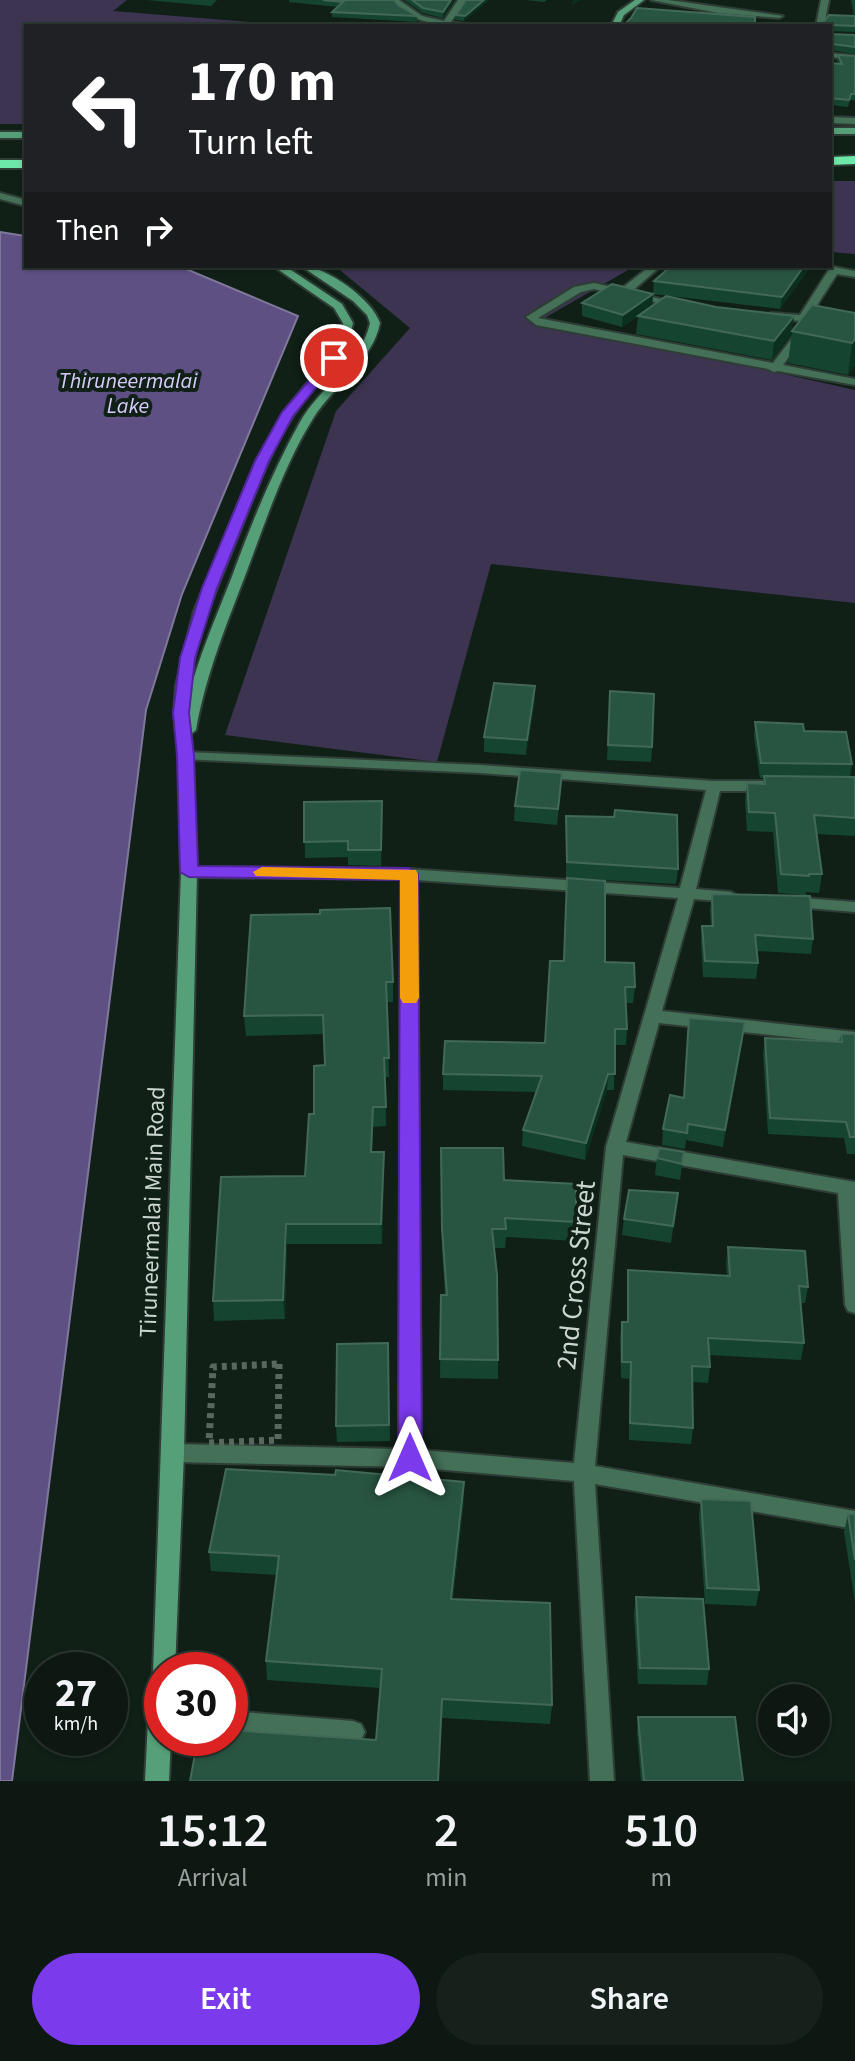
<!DOCTYPE html>
<html lang="en">
<head>
<meta charset="utf-8">
<style>
  body { margin:0; font-family:"Source Sans 3",sans-serif; background:#15211a; color:#f1f3f6; height:100vh; display:flex; flex-direction:column; font-size:30px; white-space:nowrap }
  * { box-sizing:border-box; margin:0 }
  p { font-size:26px; color:#9aa09f }
  .icon { flex:none; width:44px; height:44px; fill:none; stroke:currentColor; stroke-width:2; stroke-linecap:round; stroke-linejoin:round }
  .map { position:relative; height:1781px; overflow:hidden }
  .sheet { display:flex; flex-direction:column; background:#0c1811; flex:1 }
  .sheet>* { flex:none }
  .guide { position:absolute; left:24px; top:24px; width:808px; height:244px; border-radius:0px; box-shadow:0 2px 6px #0004,0 0 0 2px #2c3731; background:#202124; color:#fff; overflow:hidden }
  .fabs { position:absolute; left:758px; top:1684px; display:grid; gap:16px }
  .fabs a { display:grid; place-items:center; width:72px; height:72px; border-radius:50%; background:#0c1811; box-shadow:0 2px 6px #0004,0 0 0 2px #2c3731; font-size:40px }
  .speed { position:absolute; left:24px; top:1652px; display:flex; gap:16px; font-size:40px; font-weight:700; text-align:center }
  .speed>* { display:grid; place-content:center; width:104px; height:104px; border-radius:50%; background:#0c1811; box-shadow:0 2px 6px #0004,0 0 0 2px #2c3731; line-height:1 }
  .speed small { font-size:20px; font-weight:400 }
  .speed .limit { border:12px solid #d22; background:#fff; color:#111 }
  .pin { position:absolute; display:grid; place-items:center; width:68px; height:68px; color:#fff; margin:-34px; border:4px solid #fff; border-radius:50%; box-shadow:0 2px 8px #0007 }
  .me { position:absolute; width:88px; margin:-44px; rotate:0deg; stroke-linejoin:round; filter:drop-shadow(0 0 6px #0008) }
  .turn { display:flex; align-items:center; gap:28px; height:168px; padding:0 32px; font-size:36px }
  .turn .icon { width:104px; height:104px; stroke-width:2.5 }
  .turn b { display:block; font-size:56px; line-height:68px }
  .then { display:flex; align-items:center; height:76px; padding:0 32px; background:#0003; gap:16px; font-size:30px }
  .eta { display:flex; justify-content:space-evenly; align-items:center; height:136px; text-align:center }
  .eta b { font-size:48px; font-weight:600; line-height:56px }
  .cta { display:flex; gap:16px; margin-top:auto; padding:16px 32px }
  .cta a { flex:1; height:92px; border-radius:48px; background:#7c3aed; color:#fff; font-size:32px; font-weight:600; line-height:92px; text-align:center }
  .cta a+a { background:#15211a; color:#f1f3f6 }
  .map>svg:first-child { display:block }
  .green { fill:#3d3452 }
  .water { fill:#5e5083; stroke:#7f789a; stroke-width:2 }
  .lines { fill:none; stroke-linecap:round; stroke-linejoin:round }
  .street-casing { stroke:#2e3d35; stroke-width:4 }
  .secondary-casing { stroke:#2e3d35; stroke-width:4 }
  .highway-casing { stroke:#2e3d35; stroke-width:4 }
  .path { stroke:#59675f; stroke-width:7; stroke-dasharray:5 5; stroke-linecap:butt }
  .street { fill:#437057; fill-rule:evenodd }
  .secondary { fill:#55a078; fill-rule:evenodd }
  .highway { fill:#6ee8a9; fill-rule:evenodd }
  .wall { fill:#154530 }
  .shaded-wall { fill:#0b301f }
  .building { fill:#285541; stroke:#426958; stroke-width:2 }
  .route { fill:#7c3aed; stroke:#51269a; stroke-width:2 }
  .slow { fill:#f59e0b }
  .labels { text-anchor:middle; stroke-width:8; stroke-linejoin:round; paint-order:stroke }
  .far-water-label { font-size:22px; font-style:italic; fill:#d6cafb; stroke:#102017 }
  .street-label { font-size:24px; fill:#ccd6d0; stroke:#102017 }
  .near-street-label { font-size:28px; fill:#ccd6d0; stroke:#102017 }
</style>
</head>
<body>
<div class="map">
<svg width="855" height="1781" viewBox="0 0 855 1781">
  <rect width="100%" height="100%" fill="#102017"/>
  <g class="green">
    <path d="M0,0H127L113,11L299,26H26V124H0Z"/>
    <path d="M830,181H855V254L830,252Z"/>
    <path d="M335,266H635L541,320L855,390V603L491,564L437,762L225,735L336,411L410,328Z"/>
  </g>
  <path class="water" d="M0,232L26,236V266H179L298,316L182,594L146,710L12,1781H0Z"/>
  <g class="lines">
    <defs>
      <g id="street">
        <path d="M391,0H399L422,16L444,21L458,0H466L451,22L475,26C443,26 413,25 391,0Z"/>
        <path d="M651,0H668L783,16L779,18L718,13Z"/>
        <path d="M821,0H829L824,26H816Z"/>
        <path d="M830,53L855,56V60L830,57Z"/>
        <path d="M830,117L855,118V124L830,123Z"/>
        <path d="M0,193L26,200V206L0,199Z"/>
        <path d="M650,266H661L631,292L669,301V305L594,289L581,292L538,318L773,363L798,330L802,329L807,332L783,365L855,379V385L778,371L774,372L768,369L536,325L526,317L574,287L594,283L621,289Z"/>
        <path d="M834,267L855,271V277L837,274L810,316L855,320V326L767,318L766,316L771,313L800,315L830,268Z"/>
        <path d="M186,752L480,765L714,781H767L775,786L767,791H720L696,889L731,892L739,897L731,902L694,899L662,1011L855,1032V1044L659,1023L626,1142L855,1182V1313L848,1311L845,1305L838,1193L623,1155L595,1466L855,1511V1529L595,1484L614,1781H590L574,1481L410,1467L173,1462L165,1459L162,1453L165,1447L173,1444L399,1449L401,879L189,877L181,872L189,867L409,869L680,888L706,790L480,773L181,759L179,756L181,753ZM417,880L678,898L606,1147L574,1463L421,1450Z"/>
        <path d="M790,897L855,902V912L784,906L782,902Z"/>
        <path d="M230,1711L353,1721L361,1724L365,1732L361,1740L353,1743L230,1733Z"/>
      </g>
      <g id="secondary">
        <path d="M635,0H644L624,15L619,26H611L618,12Z"/>
        <rect x="830" y="128" width="25" height="6"/>
        <rect x="0" y="132" width="26" height="6"/>
        <path d="M273,266H285L342,304L353,323C346,363 311,385 291,419C268,456 254,496 238,536C218,586 193,639 189,694C200,654 216,617 231,579C251,525 272,472 300,422C319,388 362,362 370,323L367,315L353,301L301,266C326,266 372,299 380,323C373,360 334,386 314,417C285,463 267,517 248,568C228,621 206,673 196,730L191,734L197,872L184,1453L175,1670H162V1738H171L169,1781H145L150,1680L153,1674L181,872L179,756L174,713L176,685L194,611L256,461L283,413L329,356L340,340L343,323L334,308Z"/>
      </g>
      <g id="highway">
        <path d="M855,156V164L830,165V157Z"/>
        <rect x="0" y="160" width="26" height="8"/>
      </g>
    </defs>
    <use href="#street" class="street-casing"/>
    <use href="#secondary" class="secondary-casing"/>
    <use href="#highway" class="highway-casing"/>
    <path class="path" d="M279,1364L278,1440L209,1443L213,1367Z"/>
    <use href="#street" class="street"/>
    <use href="#secondary" class="secondary"/>
    <use href="#highway" class="highway"/>
  </g>
  <g class="wall">
    <path d="M147,0H217L211,6Z"/>
    <path d="M289,0H394L398,5L417,16V22L332,17V12L338,7L289,2Z"/>
    <path d="M404,0H454L443,18L423,13Z"/>
    <path d="M466,0L464,21L456,20V15Z"/>
    <path d="M526,0H547L544,2Z"/>
    <path d="M851,0H855V32L830,31V26H823V23L854,16Z"/>
    <path d="M830,34L855,35V54L832,50L830,45Z"/>
    <path d="M838,55L855,56V100H850L848,107L830,105V63L838,64L837,61Z"/>
    <path d="M671,266H810L780,309L653,294L654,281Z"/>
    <path d="M653,294L652,306L716,307L794,316L791,334L772,360L636,334L638,316L622,327L582,316V303Z"/>
    <path d="M855,313V365L848,375L788,363L792,331Z"/>
    <path d="M610,691L652,747L651,762L607,760Z"/>
    <path d="M535,701L526,755L484,752V737Z"/>
    <path d="M755,722L804,731L852,764L850,777H855V836L817,834L822,874L819,893L806,892V895L778,893L773,832L747,831L745,801L747,783L763,784L764,778H760L754,737Z"/>
    <path d="M561,789L557,825L514,821L515,806Z"/>
    <path d="M304,802L382,817L381,866L348,865V857L305,858Z"/>
    <path d="M566,816L678,869L676,884L566,878Z"/>
    <path d="M712,894L813,939L811,954L757,951L758,963L756,979L703,977L701,942L702,926H711L710,910Z"/>
    <path d="M320,914L393,982V1002H387L389,1077H385L386,1126L373,1127L372,1152L384,1172L382,1244H287L285,1319L214,1321L213,1301L305,1176L314,1114L325,1065L324,1034L246,1036L244,1016Z"/>
    <path d="M605,962L635,987L633,1003H626L627,1029L626,1045H615L614,1090H607L585,1160L522,1146L523,1130L536,1092L443,1090V1074L545,1043Z"/>
    <path d="M689,1018L743,1039L723,1147L686,1140L685,1149L662,1145L663,1129L683,1098Z"/>
    <path d="M841,1034H855V1154H847L844,1138L768,1134L763,1054L765,1038L839,1042Z"/>
    <path d="M441,1148L504,1180L576,1222L574,1241L506,1237L505,1248H494L498,1360V1379L440,1378L441,1295H445L442,1248Z"/>
    <path d="M684,1152L680,1180L655,1175L657,1158Z"/>
    <path d="M678,1193L671,1243L622,1235L624,1219Z"/>
    <path d="M728,1247L808,1287L805,1303H801L804,1343L801,1360L709,1355L710,1367L708,1383L692,1382L693,1428L691,1444L629,1440V1379L621,1378L620,1338L622,1322H627V1286L628,1270L727,1276L726,1264Z"/>
    <path d="M388,1343L390,1441L337,1442L336,1426Z"/>
    <path d="M701,1499L759,1590L756,1606L705,1604L699,1516Z"/>
    <path d="M464,1501L453,1599L552,1705L550,1724L442,1718L376,1740L380,1688L267,1680L266,1661L277,1575L211,1571L209,1552Z"/>
    <path d="M848,1514H855V1602L844,1532Z"/>
    <path d="M636,1597L709,1669L707,1685L638,1684L634,1614Z"/>
    <path d="M638,1717L743,1781H641L637,1733Z"/>
  </g>
  <g class="shaded-wall">
    <path d="M451,0H454L443,18V12Z"/>
    <path d="M484,0H490L464,21L465,16Z"/>
    <path d="M573,0H581L572,5Z"/>
    <path d="M804,266H810V268L780,309L782,297Z"/>
    <path d="M653,294L652,306L622,327L623,315Z"/>
    <path d="M794,316L791,334L772,360L774,341Z"/>
    <path d="M855,339V365L848,375L852,343Z"/>
    <path d="M535,686V701L526,755L527,740Z"/>
    <path d="M745,1022L743,1039L723,1147L725,1130Z"/>
    <path d="M608,1074L607,1090L585,1160L586,1143Z"/>
    <path d="M384,1152V1172L382,1244L381,1224Z"/>
    <path d="M286,1224L287,1244L285,1319L283,1300Z"/>
    <path d="M464,1482V1501L451,1618V1599Z"/>
  </g>
  <g class="building">
    <path d="M323,0H394L398,5L417,16L332,12L343,2Z"/>
    <path d="M412,0H451L443,12L423,8Z"/>
    <path d="M466,0H484L465,16L456,15Z"/>
    <path d="M637,8L755,17V26H623L631,18Z"/>
    <path d="M829,15L855,16V26L831,25L830,27L825,26L823,23Z"/>
    <path d="M830,34L855,35V47L833,44Z"/>
    <path d="M838,55L855,56V94H851L849,100L830,98V63L842,64Z"/>
    <path d="M671,266H804L782,297L654,281Z"/>
    <path d="M612,284L653,294L623,315L582,303Z"/>
    <path d="M666,296L716,307L794,316L774,341L638,316Z"/>
    <path d="M812,305L855,313V339L852,343L792,331Z"/>
    <path d="M494,683L535,686L527,740L484,737Z"/>
    <path d="M610,691L654,694L652,747L608,745Z"/>
    <path d="M755,722L803,724L804,731L846,732L852,764L761,763Z"/>
    <path d="M520,770L562,773L558,809L515,806Z"/>
    <path d="M764,776L855,777V818L814,815L822,874H809V876L781,874L775,813L749,812L747,783L765,784Z"/>
    <path d="M382,801L381,850H348V841L304,842V802Z"/>
    <path d="M615,810L677,815L678,869L567,862L566,816L614,817Z"/>
    <path d="M567,878L605,881V962L634,963L635,987H625L627,1029H615V1074H608L586,1143L523,1130L542,1076L443,1074L445,1041L545,1043L550,961H564Z"/>
    <path d="M712,894L810,896L813,939L755,935L758,963L705,961L702,926H713Z"/>
    <path d="M390,908L393,982H386L389,1058H384L386,1107H373L371,1152H384L381,1224H286L283,1300L213,1301L221,1177L305,1176L309,1114H314V1066L325,1065L323,1015L244,1016L251,915L320,914V910Z"/>
    <path d="M689,1018L745,1022L725,1130L688,1124L687,1133L663,1129L670,1095L684,1098Z"/>
    <path d="M841,1034H855V1137H850L846,1122L770,1118L765,1038L842,1042Z"/>
    <path d="M441,1148H503L504,1180L576,1184V1222L505,1218L506,1229H492L497,1275L498,1360L440,1359L441,1295H447L442,1229Z"/>
    <path d="M659,1148L684,1152L682,1164L657,1158Z"/>
    <path d="M629,1190L678,1193L673,1226L624,1219Z"/>
    <path d="M728,1247L805,1251L808,1287L799,1286L804,1343L708,1338L710,1367L692,1366L693,1428L630,1423L631,1362H622V1322H628V1270L730,1276Z"/>
    <path d="M388,1343L389,1425L336,1426L337,1344Z"/>
    <path d="M226,1469L335,1475L336,1470L464,1482L451,1599L550,1603L552,1705L442,1699L438,1781H190L198,1738H230V1730L376,1740L382,1669L266,1661L279,1556L209,1552Z"/>
    <path d="M701,1499L751,1501L759,1590L707,1588Z"/>
    <path d="M848,1514H855V1560Z"/>
    <path d="M636,1597L703,1599L709,1669L640,1668Z"/>
    <path d="M638,1717H735L743,1781H644Z"/>
  </g>
  <path class="route" d="M330,356L340,358L293,416L269,461L217,588L195,658L189,713L194,756L198,866L409,868L418,874L422,1458L418,1465L410,1468L401,1465L398,1458L400,880L189,877L180,872L177,756L173,713L180,658L202,588L255,461L282,412Z"/>
  <path class="slow" d="M262,867L416,870L418,874L419,998L416,1003H403L400,998V880L256,876L253,872Z"/>
  <g class="labels">
    <g class="far-water-label">
      <text x="128" y="388">Thiruneermalai<tspan x="128" dy="25">Lake</tspan></text>
    </g>
    <g class="street-label">
      <text transform="translate(152 1212) rotate(-88)" y="8">Tiruneermalai Main Road</text>
    </g>
    <g class="near-street-label">
      <text transform="translate(575 1275) rotate(-84)" y="10">2nd Cross Street</text>
    </g>
  </g>
</svg>
<div class="fabs">
<a><svg class="icon" aria-label="sound" viewBox="0 0 24 24"><path d="M4 9h4l5-4v14l-5-4H4zM17 9q2 3 0 6"/></svg></a>
</div>
<div class="speed"><div>27<small>km/h</small></div><div class="limit">30</div></div>
<div class="pin" style="left:334px;top:358px;background:#d93025"><svg class="icon" aria-label="arrive" viewBox="0 0 24 24"><path d="M6 21V4h12l-3 4 3 4H6"/></svg></div>
<svg class="me" style="left:410px;top:1458px" viewBox="-20 -20 40 40"><path d="M0-17L14 15 0 8-14 15z" fill="#7c3aed" stroke="#fff" stroke-width="4"/></svg>
<div class="guide">
<div class="turn"><svg class="icon" aria-label="left" viewBox="0 0 24 24"><path d="M17 20v-9H6M10 6l-5 5 5 5"/></svg><div><b>170 m</b>Turn left</div></div>
<div class="then">Then<svg class="icon" aria-label="right" viewBox="0 0 24 24"><path d="M7 20v-9h11M14 6l5 5-5 5"/></svg></div>
</div>
</div>
<section class="sheet">
<div class="eta">
<div><b>15:12</b><p>Arrival</p></div>
<div><b>2</b><p>min</p></div>
<div><b>510</b><p>m</p></div>
</div>
<div class="cta"><a>Exit</a><a>Share</a></div>
</section>
</body>
</html>
